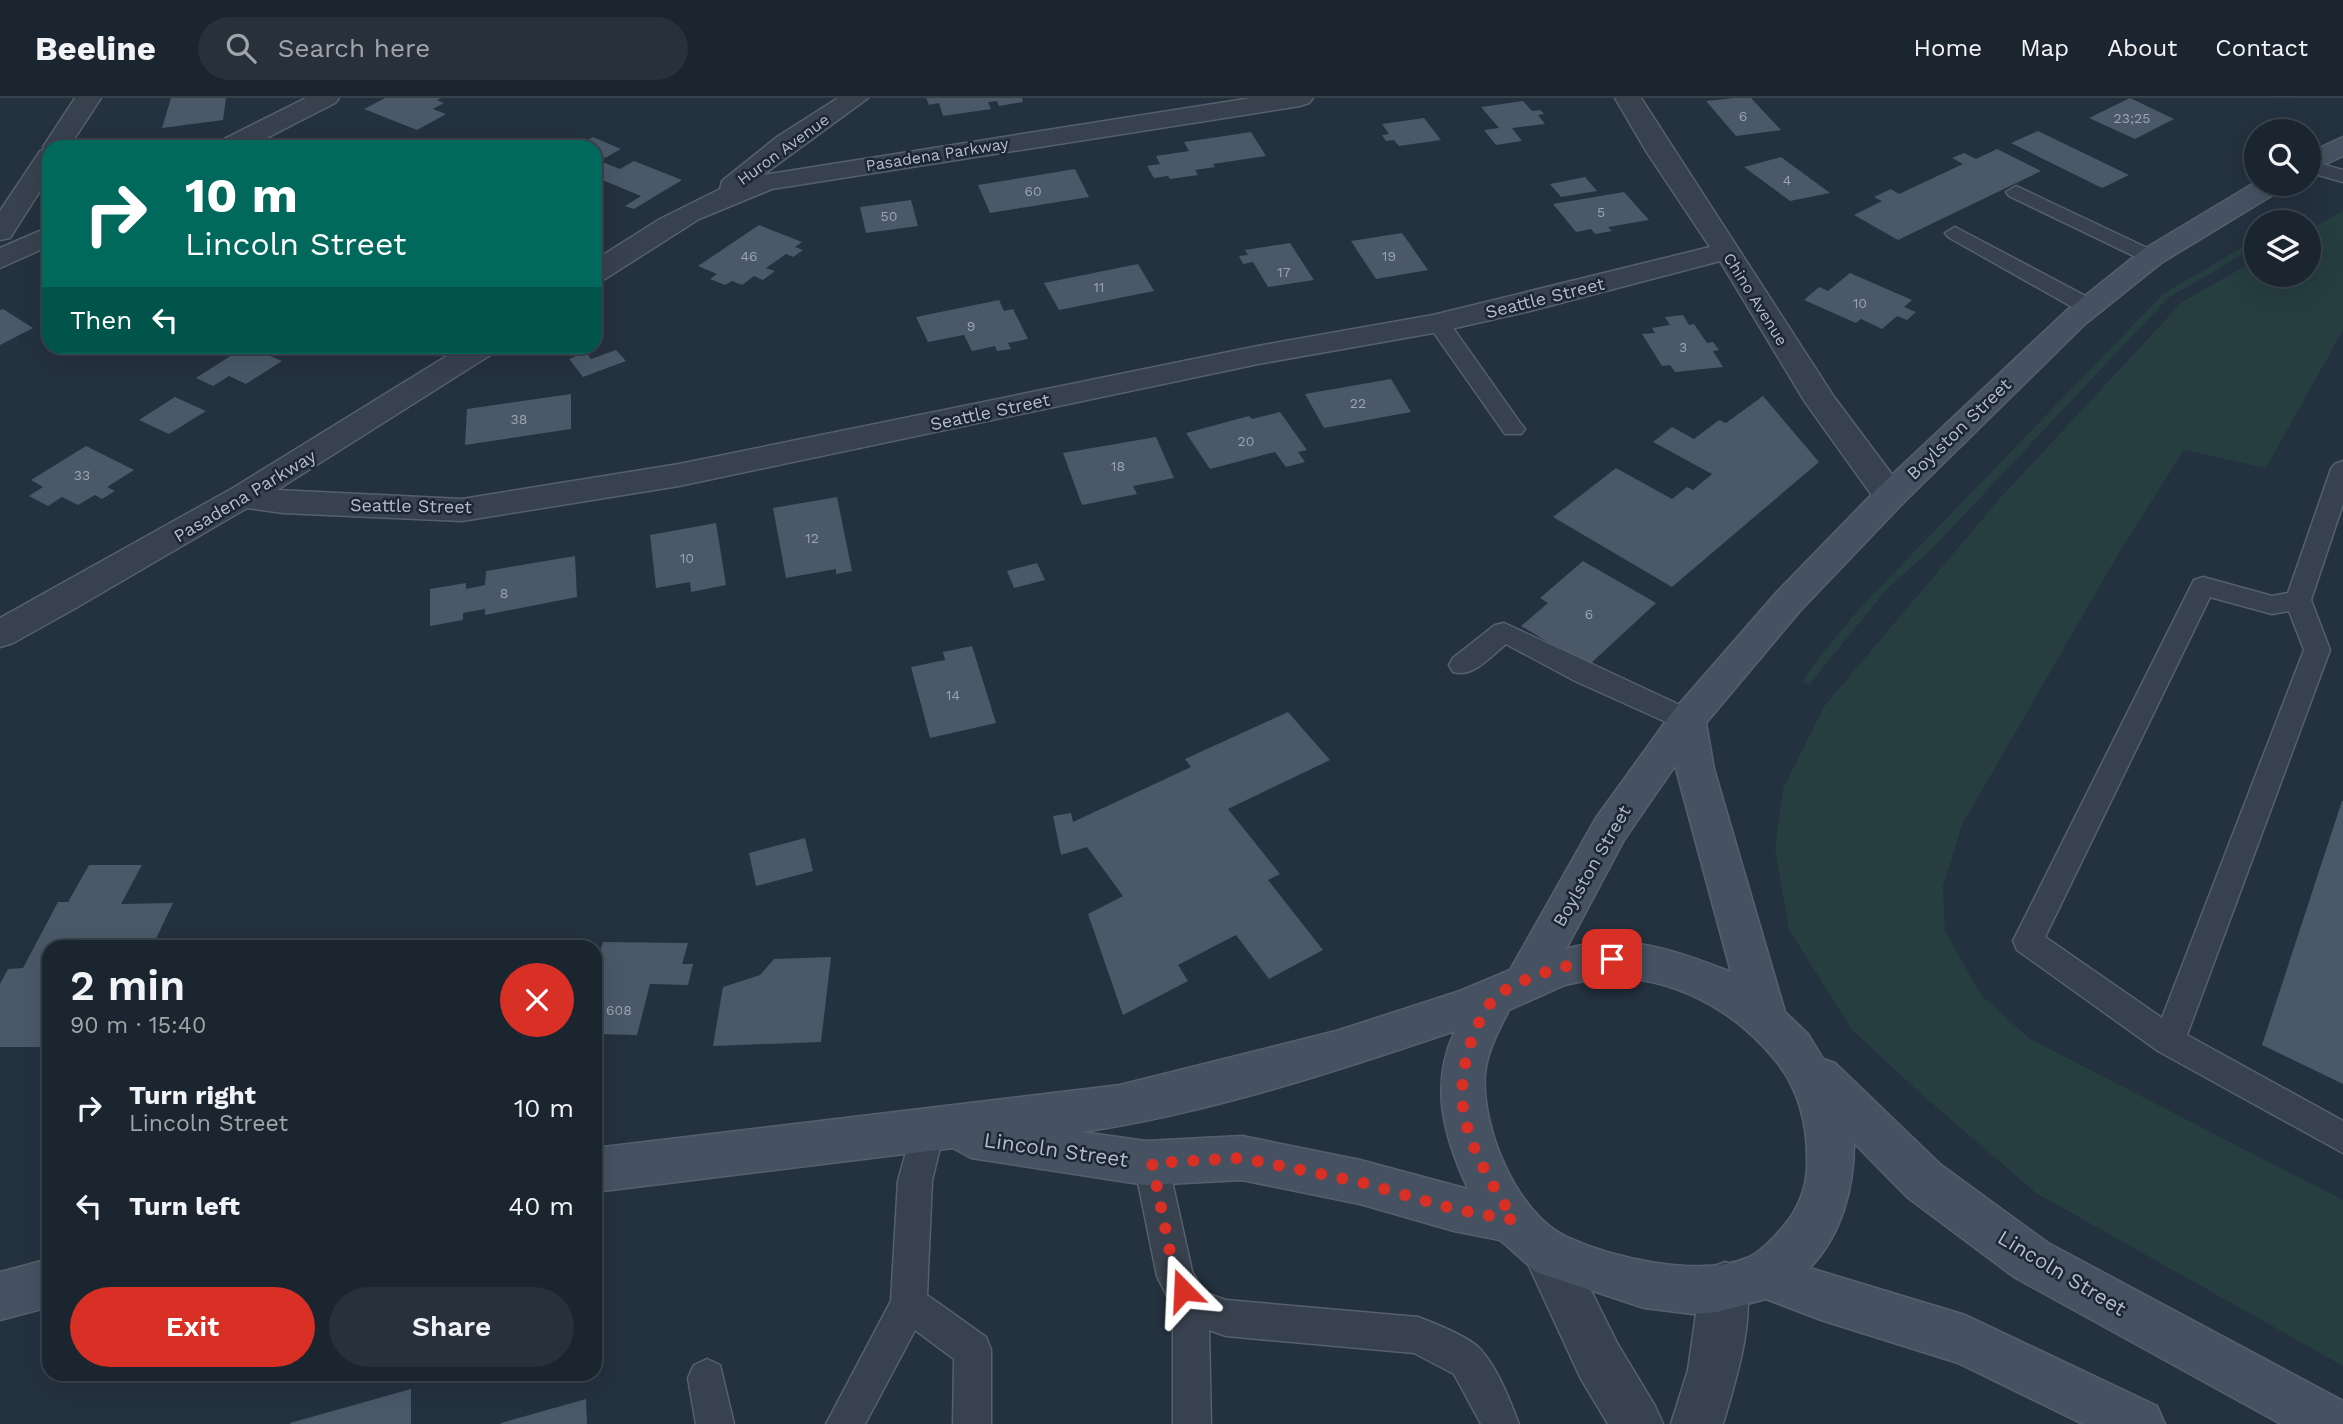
<!DOCTYPE html>
<html lang="en">
<head>
<meta charset="utf-8">
<style>
  body { margin:0; font-family:"Work Sans",sans-serif; background:#28313b; color:#f1f3f6; height:100vh; display:flex; flex-direction:column; font-size:26px; white-space:nowrap }
  * { box-sizing:border-box; margin:0 }
  p { font-size:23px; color:#a0a5aa }
  .icon { flex:none; width:38px; height:38px; fill:none; stroke:currentColor; stroke-width:2; stroke-linecap:round; stroke-linejoin:round }
  .map { position:relative; flex:1; overflow:hidden }
  .panel { position:absolute; left:42px; top:842px; width:560px; height:441px; display:flex; flex-direction:column; background:#1b252f; border-radius:21px; box-shadow:0 7px 28px #0002,0 0 0 2px #39424b }
  .panel>* { flex:none }
  .hud { position:absolute; left:42px; top:42px; width:560px; height:214px; border-radius:21px; box-shadow:0 7px 28px #0002,0 0 0 2px #39424b; background:#00695c; color:#fff; overflow:hidden }
  .fabs { position:absolute; left:2244px; top:21px; display:grid; gap:14px }
  .fabs a { display:grid; place-items:center; width:77px; height:77px; border-radius:50%; background:#1b252f; box-shadow:0 7px 28px #0002,0 0 0 2px #39424b; font-size:35px }
  .pin { position:absolute; display:grid; place-items:center; width:60px; height:60px; color:#fff; margin:-30px; border-radius:14px; box-shadow:0 4px 10px #0006 }
  .me { position:absolute; width:77px; margin:-38px; rotate:339deg; stroke-linejoin:round; filter:drop-shadow(0 0 5px #0008) }
  .turn { display:flex; align-items:center; gap:24px; height:147px; padding:0 28px; font-size:32px }
  .turn .icon { width:91px; height:91px; stroke-width:2.5 }
  .turn b { display:block; font-size:49px; line-height:60px }
  .then { display:flex; align-items:center; height:66px; padding:0 28px; background:#0003; gap:14px; font-size:26px }
  .round { display:grid; place-items:center; flex:none; width:74px; height:74px; border-radius:37px; background:#28313b }
  .overview { display:flex; align-items:center; justify-content:space-between; height:119px; padding:0 28px }
  h1 { font-size:42px; font-weight:600; line-height:52px }
  .cta { display:flex; gap:14px; margin-top:auto; padding:14px 28px }
  .cta a { flex:1; height:80px; border-radius:42px; background:#d93025; color:#fff; font-size:28px; font-weight:600; line-height:80px; text-align:center }
  .cta a+a { background:#28313b; color:#f1f3f6 }
  ul { padding:0; list-style:none }
  li { display:flex; align-items:center; gap:21px; height:98px; padding:0 28px }
  li div { flex:1 }
  li b { display:block; font-size:26px }
  li em { font-style:normal }
  header { display:flex; align-items:center; gap:42px; box-sizing:border-box; height:98px; padding:0 35px; background:#1b252f; border-bottom:2px solid #39424b }
  header strong { font-size:33px }
  nav { display:flex; gap:38px; margin-inline-start:auto; font-size:24px }
  .search { width:490px; height:63px; background:#28313b; display:flex; align-items:center; gap:18px; box-sizing:border-box; padding:0 24px; border-radius:38px; color:#a0a5aa; font-size:26px }
  .map>svg:first-child { display:block }
  .green { fill:#263e40 }
  .building { fill:#4a5868 }
  .lines { fill:none; stroke-linecap:round; stroke-linejoin:round }
  .service-casing { stroke:#56606c; stroke-width:3 }
  .minor-casing { stroke:#56606c; stroke-width:3 }
  .secondary-casing { stroke:#56606c; stroke-width:3 }
  .service { fill:#38424f; fill-rule:evenodd }
  .minor { fill:#38424f; fill-rule:evenodd }
  .secondary { fill:#465262; fill-rule:evenodd }
  .route { stroke:#d93025; stroke-width:12; stroke-dasharray:0 21.6 }
  .labels { text-anchor:middle; stroke-width:5; stroke-linejoin:round; paint-order:stroke }
  .number-label { font-size:14px; fill:#9aa4b1 }
  .far-street-label { font-size:16px; fill:#b4bdc9; stroke:#1d2734 }
  .street-label { font-size:18px; fill:#b4bdc9; stroke:#1d2734 }
  .near-street-label { font-size:21px; fill:#b4bdc9; stroke:#1d2734 }
</style>
</head>
<body>
<header>
<strong>Beeline</strong>
<div class="search"><svg class="icon" aria-label="search" viewBox="0 0 24 24"><circle cx="10" cy="10" r="6"/><path d="M15 15l6 6"/></svg>Search here</div>
<nav><a>Home</a><a>Map</a><a>About</a><a>Contact</a></nav>
</header>
<div class="map">
<svg width="2343" height="1326" viewBox="0 0 2343 1326">
  <rect width="100%" height="100%" fill="#24313f"/>
  <g class="green">
    <path d="M2343,113V232L2266,370L2184,352L2120,453L1962,727L1943,789L1945,833L1981,897L2030,941L2343,1102V1268L2036,1095L1920,995L1852,932L1789,832L1775,751L1783,691L1825,607L2002,398L2182,204L2256,162V177H2308V133Z"/>
    <path d="M2256,141V149L2168,200L1931,452L1886,492L1809,587L1802,584L1820,558L1859,511L2163,196Z"/>
  </g>
  <g class="building">
    <path d="M171,0H226L223,22L162,30Z"/>
    <path d="M385,0H441L437,2L444,5L433,11L446,16L417,32L364,11Z"/>
    <path d="M926,0H1022L1023,4L999,8L997,3L988,4L991,11L943,18L939,5L929,7Z"/>
    <path d="M1734,0H1751L1781,32L1736,38L1706,3Z"/>
    <path d="M2130,0L2174,21L2135,41L2089,20Z"/>
    <path d="M1523,3L1532,13L1540,12L1544,16L1538,17L1545,26L1512,30L1522,43L1496,47L1484,32L1499,30L1481,9Z"/>
    <path d="M1424,20L1441,42L1399,48L1394,42L1386,43L1382,37L1389,36L1382,26Z"/>
    <path d="M2038,33L2129,77L2102,90L2011,45Z"/>
    <path d="M1251,34L1266,58L1213,66L1215,69L1195,72L1198,77L1170,81L1168,78L1154,80L1147,68L1160,66L1156,58L1189,53L1184,44Z"/>
    <path d="M593,39L621,51L605,60L595,55V49L578,48Z"/>
    <path d="M1997,51L2041,73L1898,142L1854,117L1882,103L1874,99L1891,91L1899,96L1963,66L1952,60L1964,55L1976,61Z"/>
    <path d="M1781,59L1830,95L1790,103L1744,69Z"/>
    <path d="M634,63L682,82L634,111L625,108L641,98L595,79V71L605,65L620,71Z"/>
    <path d="M1075,71L1089,99L990,115L978,87Z"/>
    <path d="M1585,79L1597,93L1561,99L1550,86Z"/>
    <path d="M1624,94L1649,122L1608,129L1612,133L1595,136L1591,131L1576,134L1553,106Z"/>
    <path d="M911,102L918,128L866,135L860,109Z"/>
    <path d="M759,127L802,144L795,149L803,152L793,159L786,156L766,170L775,173L763,182L754,178L742,187L732,183L725,187L710,181L717,176L698,168Z"/>
    <path d="M1402,135L1428,172L1376,181L1351,143Z"/>
    <path d="M1290,145L1314,182L1268,189L1253,164L1243,166L1239,158L1248,157L1245,152Z"/>
    <path d="M1138,166L1154,193L1059,212L1044,185Z"/>
    <path d="M1850,175L1912,202L1904,209L1916,214L1907,222L1897,218L1882,231L1861,221L1856,225L1804,202L1819,189L1828,193Z"/>
    <path d="M999,202L1004,213L1013,211L1028,241L1008,245L1011,251L997,253L995,248L972,253L964,237L928,244L916,219Z"/>
    <path d="M3,211L33,230L0,247V212Z"/>
    <path d="M1683,217L1689,227L1694,226L1707,245L1713,244L1719,252L1713,253L1723,269L1675,274L1670,267L1662,268L1642,236L1655,235L1652,230L1670,227L1665,219Z"/>
    <path d="M246,248L282,263L246,286L229,278L213,288L196,280Z"/>
    <path d="M616,252L626,263L583,279L569,261L586,254L591,261Z"/>
    <path d="M1391,281L1411,314L1324,330L1305,296Z"/>
    <path d="M571,296V331L465,347L467,311Z"/>
    <path d="M1763,298L1819,364L1672,489L1553,419L1616,370L1672,401L1687,389L1693,392L1712,376L1653,344L1672,329L1694,341L1719,322L1726,325Z"/>
    <path d="M175,299L206,313L169,336L139,322Z"/>
    <path d="M1280,314L1307,352L1298,354L1305,364L1286,369L1275,354L1210,371L1186,335L1249,318L1252,321Z"/>
    <path d="M1156,339L1174,380L1133,388L1137,396L1082,407L1063,355Z"/>
    <path d="M86,348L134,372L107,389L115,393L102,401L95,397L78,407L62,399L48,408L29,398L43,389L31,382Z"/>
    <path d="M837,399L852,473L836,476V471L786,480L773,410Z"/>
    <path d="M716,425L726,487L691,494L690,484L656,490L650,437Z"/>
    <path d="M575,458L577,499L485,517V511L463,515V522L430,528V491L466,485V491L485,487L486,473Z"/>
    <path d="M1583,463L1656,505L1588,568L1521,528L1548,505L1540,500Z"/>
    <path d="M1037,465L1045,482L1014,490L1007,473Z"/>
    <path d="M972,548L996,625L930,640L911,569L945,562L943,554Z"/>
    <path d="M1288,614L1330,662L1228,711L1280,776L1268,782L1323,852L1269,881L1236,837L1178,867L1188,883L1123,917L1088,816L1123,798L1087,749L1061,757L1053,718L1071,715L1073,724L1191,669L1185,661Z"/>
    <path d="M2342,703H2343V986L2262,947Z"/>
    <path d="M805,740L813,773L756,788L749,755Z"/>
    <path d="M89,767H142L121,806L173,805L152,849H49V949H0V886L8,871L23,870L58,804H68Z"/>
    <path d="M603,844L688,845L682,866H693L688,887L650,886L637,937L595,936V871Z"/>
    <path d="M831,859L821,944L713,948L723,889L760,877L774,861Z"/>
    <path d="M411,1291V1326H290V1325Z"/>
    <path d="M586,1301L587,1326H501V1325Z"/>
  </g>
  <g class="lines">
    <defs>
      <g id="service">
        <path d="M2308,62L2343,72V84L2308,74Z"/>
        <path d="M2016,88L2158,155L2161,159L2151,165L2144,163L2009,98L2006,94Z"/>
        <path d="M1955,129L2097,204L2100,209L2097,214H2081L1948,139L1945,135Z"/>
        <path d="M1438,219L1446,220L1521,326L1525,331L1521,336H1505L1427,225Z"/>
        <path d="M2343,363V406L2311,502L2330,552L2187,937L2343,1023V1055L2158,953L2017,852L2013,843L2194,482L2203,479L2272,498L2288,495L2331,371L2335,366ZM2210,499L2272,516L2289,513L2304,552L2162,920L2045,839Z"/>
        <path d="M1504,525L1697,615L1701,622L1697,629L1687,632L1677,629L1575,583L1506,546C1490,559 1473,580 1453,574L1449,567L1453,560L1495,527Z"/>
        <path d="M927,1018L939,1022L944,1033L932,1083L927,1197L986,1239L991,1252V1326H953L954,1261L915,1232L865,1326H826L891,1203L898,1083L915,1022Z"/>
        <path d="M1151,1049L1163,1054L1168,1065L1192,1173L1203,1194L1226,1202L1418,1219C1434,1225 1471,1240 1481,1252C1499,1273 1509,1301 1519,1326H1481L1454,1276L1414,1255L1226,1238L1209,1232L1211,1326H1173V1210L1157,1178L1134,1065L1139,1054Z"/>
        <path d="M707,1261L720,1267L734,1326H696L688,1280L694,1267Z"/>
      </g>
      <g id="minor">
        <path d="M75,0H101L69,49H49V79L10,140L0,142V113L40,53L45,52L43,49Z"/>
        <path d="M306,0H339L335,5L249,49H216L220,43Z"/>
        <path d="M838,0H868L763,77L1251,0H1313L1309,5L1300,8L772,91L699,121L605,181L595,184V162L660,121L720,91L722,83L777,39Z"/>
        <path d="M1615,0H1641L1834,299L1902,390L1907,398L1902,406L1890,409L1878,406L1805,304L1720,163L1526,214L1433,235L1258,266L679,388L462,423L283,415L247,410L74,511L13,545L0,549V520L233,390L463,248H499L495,254L277,392L462,401L679,366L1258,248L1433,217L1710,149L1646,53Z"/>
        <path d="M49,129V148L0,170V150Z"/>
        <path d="M1547,1132L1564,1138L1617,1245L1655,1308L1663,1326H1608L1581,1281L1523,1155L1530,1138Z"/>
        <path d="M1725,1164L1742,1171C1759,1211 1735,1285 1723,1326H1671L1688,1272L1700,1188L1708,1171Z"/>
      </g>
      <g id="secondary">
        <path d="M2343,39V58L2308,74V55Z"/>
        <path d="M2256,84L2285,86L2281,92L2161,165L2085,226L1902,406L1800,513L1706,625L1714,671L1785,914L1808,936L1823,961L1835,965L1941,1067L2048,1145L2343,1303V1326H2281L2014,1179L1907,1099L1854,1045C1854,1090 1842,1136 1810,1170L1965,1217L2157,1308L2165,1326H2083L1958,1265L1821,1222L1766,1201L1717,1214L1693,1216L1644,1210L1536,1174L1500,1142L1454,1133L1360,1106L1242,1082L1146,1087L971,1060L953,1050L595,1094V1050L1120,987L1336,933L1460,893L1510,872L1596,720L1674,612L1776,495L1878,390L2065,214L2141,153ZM1675,668L1676,671L1731,874C1676,852 1625,834 1566,851L1624,742ZM1602,879C1671,878 1732,909 1776,963C1800,993 1808,1029 1807,1067C1807,1089 1798,1112 1783,1129C1773,1140 1761,1154 1747,1160C1699,1180 1613,1160 1567,1139C1516,1115 1481,1029 1485,976C1487,953 1499,932 1509,912L1565,887ZM1455,933C1429,987 1444,1039 1468,1091L1360,1062L1242,1038L1146,1043L1082,1034C1209,1015 1334,974 1455,933Z"/>
        <path d="M49,1161V1209L0,1222V1174Z"/>
      </g>
    </defs>
    <use href="#service" class="service-casing"/>
    <use href="#minor" class="minor-casing"/>
    <use href="#secondary" class="secondary-casing"/>
    <use href="#service" class="service"/>
    <use href="#minor" class="minor"/>
    <use href="#secondary" class="secondary"/>
  </g>
  <g class="lines">
    <path class="route" d="M1183,1192L1175,1178L1152,1065L1242,1060L1360,1084L1454,1111L1514,1122C1494,1089 1474,1059 1465,1021C1456,984 1469,933 1492,903C1511,880 1583,861 1612,861"/>
  </g>
  <g class="labels">
    <g class="number-label">
      <text x="1743" y="23">6</text>
      <text x="2132" y="25">23;25</text>
      <text x="1787" y="87">4</text>
      <text x="1033" y="98">60</text>
      <text x="1601" y="119">5</text>
      <text x="889" y="123">50</text>
      <text x="749" y="163">46</text>
      <text x="1389" y="163">19</text>
      <text x="1284" y="179">17</text>
      <text x="1099" y="194">11</text>
      <text x="1860" y="210">10</text>
      <text x="971" y="233">9</text>
      <text x="1683" y="254">3</text>
      <text x="1358" y="310">22</text>
      <text x="519" y="326">38</text>
      <text x="1246" y="348">20</text>
      <text x="1118" y="373">18</text>
      <text x="82" y="382">33</text>
      <text x="812" y="445">12</text>
      <text x="687" y="465">10</text>
      <text x="504" y="500">8</text>
      <text x="1589" y="521">6</text>
      <text x="953" y="602">14</text>
      <text x="619" y="917">608</text>
    </g>
    <g class="far-street-label">
      <text transform="translate(783 51) rotate(-36)" y="6">Huron Avenue</text>
      <text transform="translate(937 56) rotate(-9)" y="6">Pasadena Parkway</text>
      <text transform="translate(1756 201) rotate(58)" y="6">Chino Avenue</text>
    </g>
    <g class="street-label">
      <text transform="translate(1545 200) rotate(-14)" y="6">Seattle Street</text>
      <text transform="translate(990 314) rotate(-12)" y="6">Seattle Street</text>
      <text transform="translate(1959 331) rotate(-44)" y="6">Boylston Street</text>
      <text transform="translate(245 398) rotate(-31)" y="6">Pasadena Parkway</text>
      <text transform="translate(411 408) rotate(1)" y="6">Seattle Street</text>
      <text transform="translate(1592 768) rotate(-60)" y="6">Boylston Street</text>
    </g>
    <g class="near-street-label">
      <text transform="translate(1056 1052) rotate(8)" y="7">Lincoln Street</text>
      <text transform="translate(2062 1175) rotate(31)" y="7">Lincoln Street</text>
    </g>
  </g>
</svg>
<div class="fabs">
<a><svg class="icon" aria-label="search" viewBox="0 0 24 24"><circle cx="10" cy="10" r="6"/><path d="M15 15l6 6"/></svg></a>
<a><svg class="icon" aria-label="layers" viewBox="0 0 24 24"><path d="M12 4l9 5-9 5-9-5zM3 14l9 5 9-5"/></svg></a>
</div>
<div class="pin" style="left:1612px;top:861px;background:#d93025"><svg class="icon" aria-label="arrive" viewBox="0 0 24 24"><path d="M6 21V4h12l-3 4 3 4H6"/></svg></div>
<svg class="me" style="left:1183px;top:1192px" viewBox="-20 -20 40 40"><path d="M0-17L14 15 0 8-14 15z" fill="#d93025" stroke="#fff" stroke-width="4"/></svg>
<div class="hud">
<div class="turn"><svg class="icon" aria-label="right" viewBox="0 0 24 24"><path d="M7 20v-9h11M14 6l5 5-5 5"/></svg><div><b>10 m</b>Lincoln Street</div></div>
<div class="then">Then<svg class="icon" aria-label="left" viewBox="0 0 24 24"><path d="M17 20v-9H6M10 6l-5 5 5 5"/></svg></div>
</div>
<section class="panel">
<div class="overview"><div><h1>2 min</h1><p>90 m · 15:40</p></div><a class="round" style="background:#d93025;color:#fff"><svg class="icon" aria-label="close" viewBox="0 0 24 24"><path d="M6 6l12 12M18 6L6 18"/></svg></a></div>
<ul>
<li><svg class="icon" aria-label="right" viewBox="0 0 24 24"><path d="M7 20v-9h11M14 6l5 5-5 5"/></svg><div><b>Turn right</b><p>Lincoln Street</p></div><em>10 m</em></li>
<li><svg class="icon" aria-label="left" viewBox="0 0 24 24"><path d="M17 20v-9H6M10 6l-5 5 5 5"/></svg><div><b>Turn left</b></div><em>40 m</em></li>
</ul>
<div class="cta"><a>Exit</a><a>Share</a></div>
</section>
</div>
</body>
</html>
